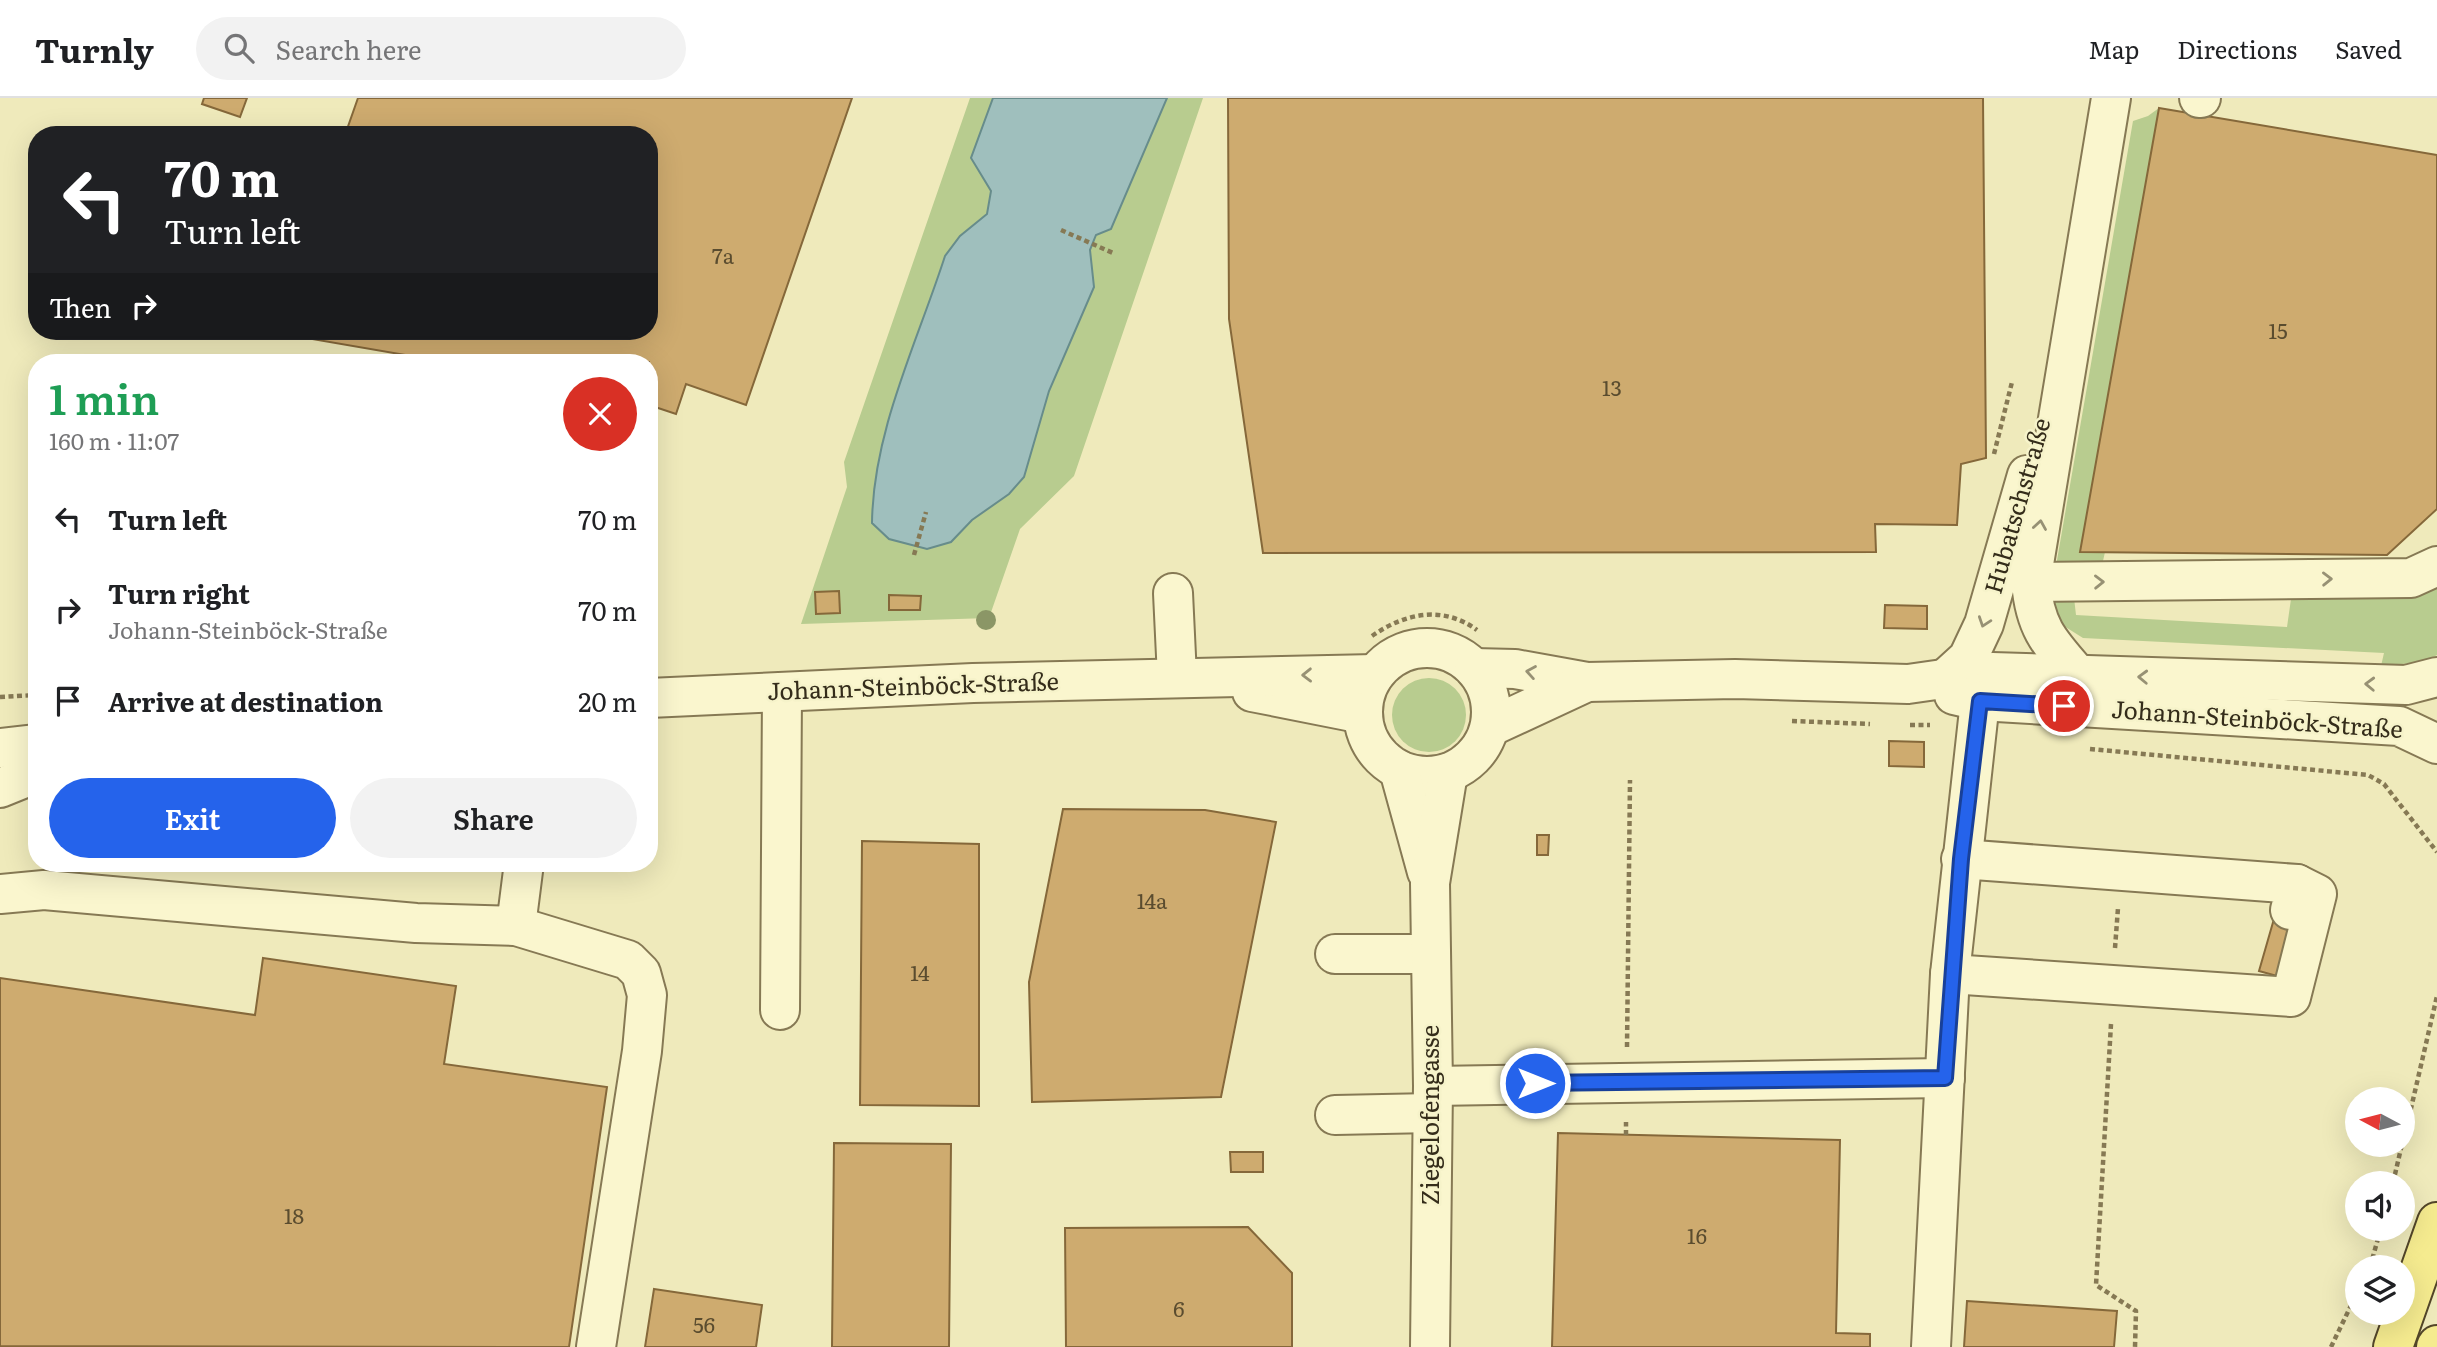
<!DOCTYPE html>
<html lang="en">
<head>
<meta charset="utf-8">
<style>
  body { margin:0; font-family:Literata,serif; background:#f2f2f2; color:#202124; height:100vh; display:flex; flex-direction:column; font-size:26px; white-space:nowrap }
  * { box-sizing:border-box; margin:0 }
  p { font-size:23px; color:#757577 }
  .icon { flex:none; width:38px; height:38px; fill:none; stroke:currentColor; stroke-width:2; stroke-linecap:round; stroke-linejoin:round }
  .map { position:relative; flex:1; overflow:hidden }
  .drawer { position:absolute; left:28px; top:256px; width:630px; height:518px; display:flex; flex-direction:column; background:#fff; border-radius:28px; box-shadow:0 7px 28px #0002 }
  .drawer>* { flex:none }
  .top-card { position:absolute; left:28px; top:28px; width:630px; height:214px; border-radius:28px; box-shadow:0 7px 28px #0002; background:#202124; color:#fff; overflow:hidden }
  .needle { width:46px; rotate:277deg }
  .controls { position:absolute; left:2345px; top:989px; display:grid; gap:14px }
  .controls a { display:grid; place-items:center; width:70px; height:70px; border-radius:50%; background:#fff; box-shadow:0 7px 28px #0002; font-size:35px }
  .pin { position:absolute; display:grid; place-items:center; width:60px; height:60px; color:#fff; margin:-30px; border:4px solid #fff; border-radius:50%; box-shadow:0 2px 7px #0007 }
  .me { position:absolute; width:77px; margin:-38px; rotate:90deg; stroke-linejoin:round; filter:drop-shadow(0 0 5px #0008) }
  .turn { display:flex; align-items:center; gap:24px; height:147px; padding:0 21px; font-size:32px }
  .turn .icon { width:91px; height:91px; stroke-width:2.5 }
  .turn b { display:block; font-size:49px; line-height:60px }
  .then { display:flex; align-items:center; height:66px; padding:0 21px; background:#0003; gap:14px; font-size:26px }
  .round { display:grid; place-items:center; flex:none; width:74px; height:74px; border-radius:37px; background:#f2f2f2 }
  .summary { display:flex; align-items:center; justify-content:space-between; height:119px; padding:0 21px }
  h1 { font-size:42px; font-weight:600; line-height:52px; color:#1e9e55 }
  .action { display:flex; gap:14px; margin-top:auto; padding:14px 21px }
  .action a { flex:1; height:80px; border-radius:42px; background:#2563eb; color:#fff; font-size:28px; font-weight:600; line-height:80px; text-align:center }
  .action a+a { background:#f2f2f2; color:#202124 }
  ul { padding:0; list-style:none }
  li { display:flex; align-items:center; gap:21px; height:91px; padding:0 21px }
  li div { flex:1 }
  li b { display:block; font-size:26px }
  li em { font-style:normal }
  header { display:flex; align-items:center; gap:42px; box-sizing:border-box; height:98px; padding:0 35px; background:#fff; border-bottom:2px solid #e0e0e0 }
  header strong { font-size:33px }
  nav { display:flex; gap:38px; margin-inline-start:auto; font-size:24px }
  .search { width:490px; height:63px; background:#f2f2f2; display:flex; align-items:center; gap:18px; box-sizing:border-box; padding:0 24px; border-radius:38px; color:#757577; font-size:26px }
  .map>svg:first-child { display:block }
  .green { fill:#b8cc8f }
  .water { fill:#9fbfbd; stroke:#678c8b; stroke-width:2 }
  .building { fill:#ceab6f; stroke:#85683a; stroke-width:2 }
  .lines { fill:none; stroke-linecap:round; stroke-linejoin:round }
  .minor-casing { stroke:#867954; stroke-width:42 }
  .major-casing { stroke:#534629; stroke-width:42 }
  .path { stroke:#867954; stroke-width:4.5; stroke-dasharray:5 3.5; stroke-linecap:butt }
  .minor { stroke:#faf6ce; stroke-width:38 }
  .major { stroke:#f5eb8f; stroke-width:38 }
  .tree { fill:#8b9666 }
  .oneway { stroke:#979174 }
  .route-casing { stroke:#184099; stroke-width:18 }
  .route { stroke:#2563eb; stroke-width:12 }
  .labels { text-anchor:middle; stroke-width:5; stroke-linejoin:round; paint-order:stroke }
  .number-label { font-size:21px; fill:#5a4c2f }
  .street-label { font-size:24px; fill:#342c1a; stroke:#f6f3ca }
</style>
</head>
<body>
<header>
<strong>Turnly</strong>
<div class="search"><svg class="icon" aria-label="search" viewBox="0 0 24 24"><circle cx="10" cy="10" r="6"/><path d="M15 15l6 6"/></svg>Search here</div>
<nav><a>Map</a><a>Directions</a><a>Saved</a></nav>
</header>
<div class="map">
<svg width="2437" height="1249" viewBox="0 0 2437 1249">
  <rect width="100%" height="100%" fill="#efeabb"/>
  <g class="green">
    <path d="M970,0H1203L1074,378L1020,431L989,520L801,526L847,389L844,364Z"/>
    <path d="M2159,10L2080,453L2105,454L2103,463L2056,468L2133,23L2148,18Z"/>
    <path d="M2437,489V557L2423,564L2381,568L2384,555L2083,540L2048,518L2052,491H2073L2076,517L2287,529L2291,501H2398Z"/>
    <circle cx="1429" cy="617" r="37"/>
  </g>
  <path class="water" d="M993,0H1167L1111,131L1096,137L1090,152L1094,189L1049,293L1024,379L1009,396L972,422L951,444L927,451L889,441L872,425C873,333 917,245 945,158L960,138L987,116L991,93L971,60Z"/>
  <g class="building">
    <path d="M204,0H247L240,19L202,6Z"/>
    <path d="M358,0H852L746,307L686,286L676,316L649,307V264H446L277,235V233H649V37H345Z"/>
    <path d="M1228,0H1983L1986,360L1961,366L1957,427L1875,426L1876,454L1263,455L1229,221Z"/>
    <path d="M2159,10L2437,57V411L2387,457L2080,454Z"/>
    <path d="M839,493L840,515L816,516L815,494Z"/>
    <path d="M889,497L921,498L920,512H889Z"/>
    <path d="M1885,507L1927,508V531L1884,530Z"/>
    <path d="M1889,643L1924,644V669L1889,668Z"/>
    <path d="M1063,711L1205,712L1276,724L1221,999L1032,1004L1029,884Z"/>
    <path d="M1537,737H1549L1548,757H1537Z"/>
    <path d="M862,743L979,746V1008L860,1007Z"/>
    <path d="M2280,800L2319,812L2299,884L2259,873Z"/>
    <path d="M263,860L456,888L444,966L607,989L569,1249L0,1248V880L255,917Z"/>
    <path d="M1558,1035L1840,1042L1836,1235L1870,1236V1249H1552Z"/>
    <path d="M834,1045L951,1046L949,1249H832Z"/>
    <path d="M1230,1054H1263V1074H1231Z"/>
    <path d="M1248,1129L1292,1175V1249H1066L1065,1130Z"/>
    <path d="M654,1191L762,1207L756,1249H645Z"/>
    <path d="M1967,1203L2117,1213L2114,1249H1964Z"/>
  </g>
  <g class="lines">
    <defs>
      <g id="minor">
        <path d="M2199,0H2201"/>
        <path d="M2031,484L2411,480L2437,468"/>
        <path d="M1173,495L1177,579"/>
        <circle cx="1427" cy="614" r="64"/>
        <path d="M1474,570L1515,571L1587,584L1735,581L1908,586L1992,574L2406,587L2437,579"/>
        <path d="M2078,577C2049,544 2035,530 2031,484L2111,0"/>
        <path d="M1945,581L1968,560L1984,526L2027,377"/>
        <path d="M1252,594L1363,616"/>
        <path d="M1954,597L1980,603L2399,628L2437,646"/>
        <path d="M649,600L973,585L1375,576"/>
        <path d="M1490,629L1587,584"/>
        <path d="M0,650L37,646"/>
        <path d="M1399,672L1427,774"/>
        <path d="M0,690L37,675"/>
        <path d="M1961,761L2297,786L2290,812"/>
        <path d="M0,796L44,792L416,825L516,828L524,765"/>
        <path d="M516,828L628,862L641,875L647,897L642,953L596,1249"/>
        <path d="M1335,856H1431"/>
        <path d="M1950,876L2291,899L2317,796L2297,786"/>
        <path d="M780,912L782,594"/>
        <path d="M1433,988L1945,980"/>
        <path d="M1335,1017L1432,1015"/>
        <path d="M1430,1249L1433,988L1430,785L1448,675"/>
        <path d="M1931,1249L1950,876L1980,603"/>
      </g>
      <g id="major">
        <path d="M2393,1249L2437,1124"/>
        <path d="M2436,1249L2437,1247"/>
      </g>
    </defs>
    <use href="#minor" class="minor-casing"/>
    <use href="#major" class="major-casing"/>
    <g class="path">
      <path d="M1061,132L1113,155"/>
      <path d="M1994,356L2012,284"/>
      <path d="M914,457L926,414"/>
      <path d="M1372,538C1405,515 1443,507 1477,532"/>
      <path d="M0,599L37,597"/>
      <path d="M1792,623L1870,626"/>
      <path d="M1910,627H1930"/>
      <path d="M2090,651L2368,677L2384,686L2437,754"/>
      <path d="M2115,850L2118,810"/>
      <path d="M2111,926L2096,1187L2136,1213L2135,1249"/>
      <path d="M1627,949L1630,682"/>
      <path d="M1626,1037V1024"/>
      <path d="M2403,1045L2437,898"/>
      <path d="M2393,1085L2402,1046"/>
      <path d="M2370,1169L2381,1130"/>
      <path d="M2331,1249L2357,1195"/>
    </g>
    <use href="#minor" class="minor"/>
    <use href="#major" class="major"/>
  </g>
  <circle class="tree" cx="986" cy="522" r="10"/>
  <defs><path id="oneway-chevron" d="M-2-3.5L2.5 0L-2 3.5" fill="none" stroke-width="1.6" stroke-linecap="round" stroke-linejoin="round" transform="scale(1.75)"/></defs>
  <g class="oneway">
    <use href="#oneway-chevron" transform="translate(2040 427) rotate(-81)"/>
    <use href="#oneway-chevron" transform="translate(2327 481) rotate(-1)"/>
    <use href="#oneway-chevron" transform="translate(2099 484) rotate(-1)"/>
    <use href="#oneway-chevron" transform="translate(1984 524) rotate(109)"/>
    <use href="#oneway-chevron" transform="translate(1531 574) rotate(-170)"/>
    <use href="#oneway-chevron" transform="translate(1307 577) rotate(179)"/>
    <use href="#oneway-chevron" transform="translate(2143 579) rotate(-178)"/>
    <use href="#oneway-chevron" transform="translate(2370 586) rotate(-178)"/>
  </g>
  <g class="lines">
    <defs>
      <path id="route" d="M1535,985L1945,980L1961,761L1980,603L2064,608"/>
    </defs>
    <use href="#route" class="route-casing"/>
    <use href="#route" class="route"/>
  </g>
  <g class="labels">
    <g class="number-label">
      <text x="723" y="166">7a</text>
      <text x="2278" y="241">15</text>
      <text x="1612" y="298">13</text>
      <text x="1152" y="811">14a</text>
      <text x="920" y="883">14</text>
      <text x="294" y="1126">18</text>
      <text x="1697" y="1146">16</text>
      <text x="1179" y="1219">6</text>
      <text x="704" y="1235">56</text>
    </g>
    <g class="street-label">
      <text transform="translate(2018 408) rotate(-74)" y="8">Hubatschstraße</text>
      <text transform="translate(913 589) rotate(-2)" y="8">Johann-Steinböck-Straße</text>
      <text transform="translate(2257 622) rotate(4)" y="8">Johann-Steinböck-Straße</text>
      <text transform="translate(1431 1017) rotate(-90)" y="8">Ziegelofengasse</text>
    </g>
  </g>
</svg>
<div class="controls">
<a><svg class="needle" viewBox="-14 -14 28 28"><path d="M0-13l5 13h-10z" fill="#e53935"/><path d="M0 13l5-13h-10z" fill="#757577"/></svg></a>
<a><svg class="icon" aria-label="sound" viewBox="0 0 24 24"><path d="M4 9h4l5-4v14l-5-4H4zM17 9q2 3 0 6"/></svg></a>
<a><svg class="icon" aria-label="layers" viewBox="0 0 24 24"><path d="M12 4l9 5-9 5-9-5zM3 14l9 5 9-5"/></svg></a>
</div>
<div class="pin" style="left:2064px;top:608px;background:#d93025"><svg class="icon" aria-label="arrive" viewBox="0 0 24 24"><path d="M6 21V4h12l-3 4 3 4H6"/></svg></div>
<svg class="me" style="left:1535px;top:985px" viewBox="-20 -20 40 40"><circle r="17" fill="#2563eb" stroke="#fff" stroke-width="3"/><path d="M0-11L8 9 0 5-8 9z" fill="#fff"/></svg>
<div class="top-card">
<div class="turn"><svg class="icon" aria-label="left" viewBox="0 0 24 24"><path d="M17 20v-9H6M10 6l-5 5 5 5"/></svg><div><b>70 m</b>Turn left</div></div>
<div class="then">Then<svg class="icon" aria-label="right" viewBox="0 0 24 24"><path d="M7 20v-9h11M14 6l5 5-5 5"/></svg></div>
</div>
<section class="drawer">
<div class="summary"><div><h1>1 min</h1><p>160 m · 11:07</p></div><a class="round" style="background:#d93025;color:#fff"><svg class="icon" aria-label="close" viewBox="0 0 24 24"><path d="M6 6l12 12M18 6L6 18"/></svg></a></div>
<ul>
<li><svg class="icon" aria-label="left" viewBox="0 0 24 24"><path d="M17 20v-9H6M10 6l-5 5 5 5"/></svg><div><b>Turn left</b></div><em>70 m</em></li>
<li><svg class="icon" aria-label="right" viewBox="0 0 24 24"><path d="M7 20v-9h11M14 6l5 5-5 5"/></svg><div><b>Turn right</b><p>Johann-Steinböck-Straße</p></div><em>70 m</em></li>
<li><svg class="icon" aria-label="arrive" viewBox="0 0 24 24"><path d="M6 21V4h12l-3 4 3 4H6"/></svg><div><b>Arrive at destination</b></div><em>20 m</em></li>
</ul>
<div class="action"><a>Exit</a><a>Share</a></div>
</section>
</div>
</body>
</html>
